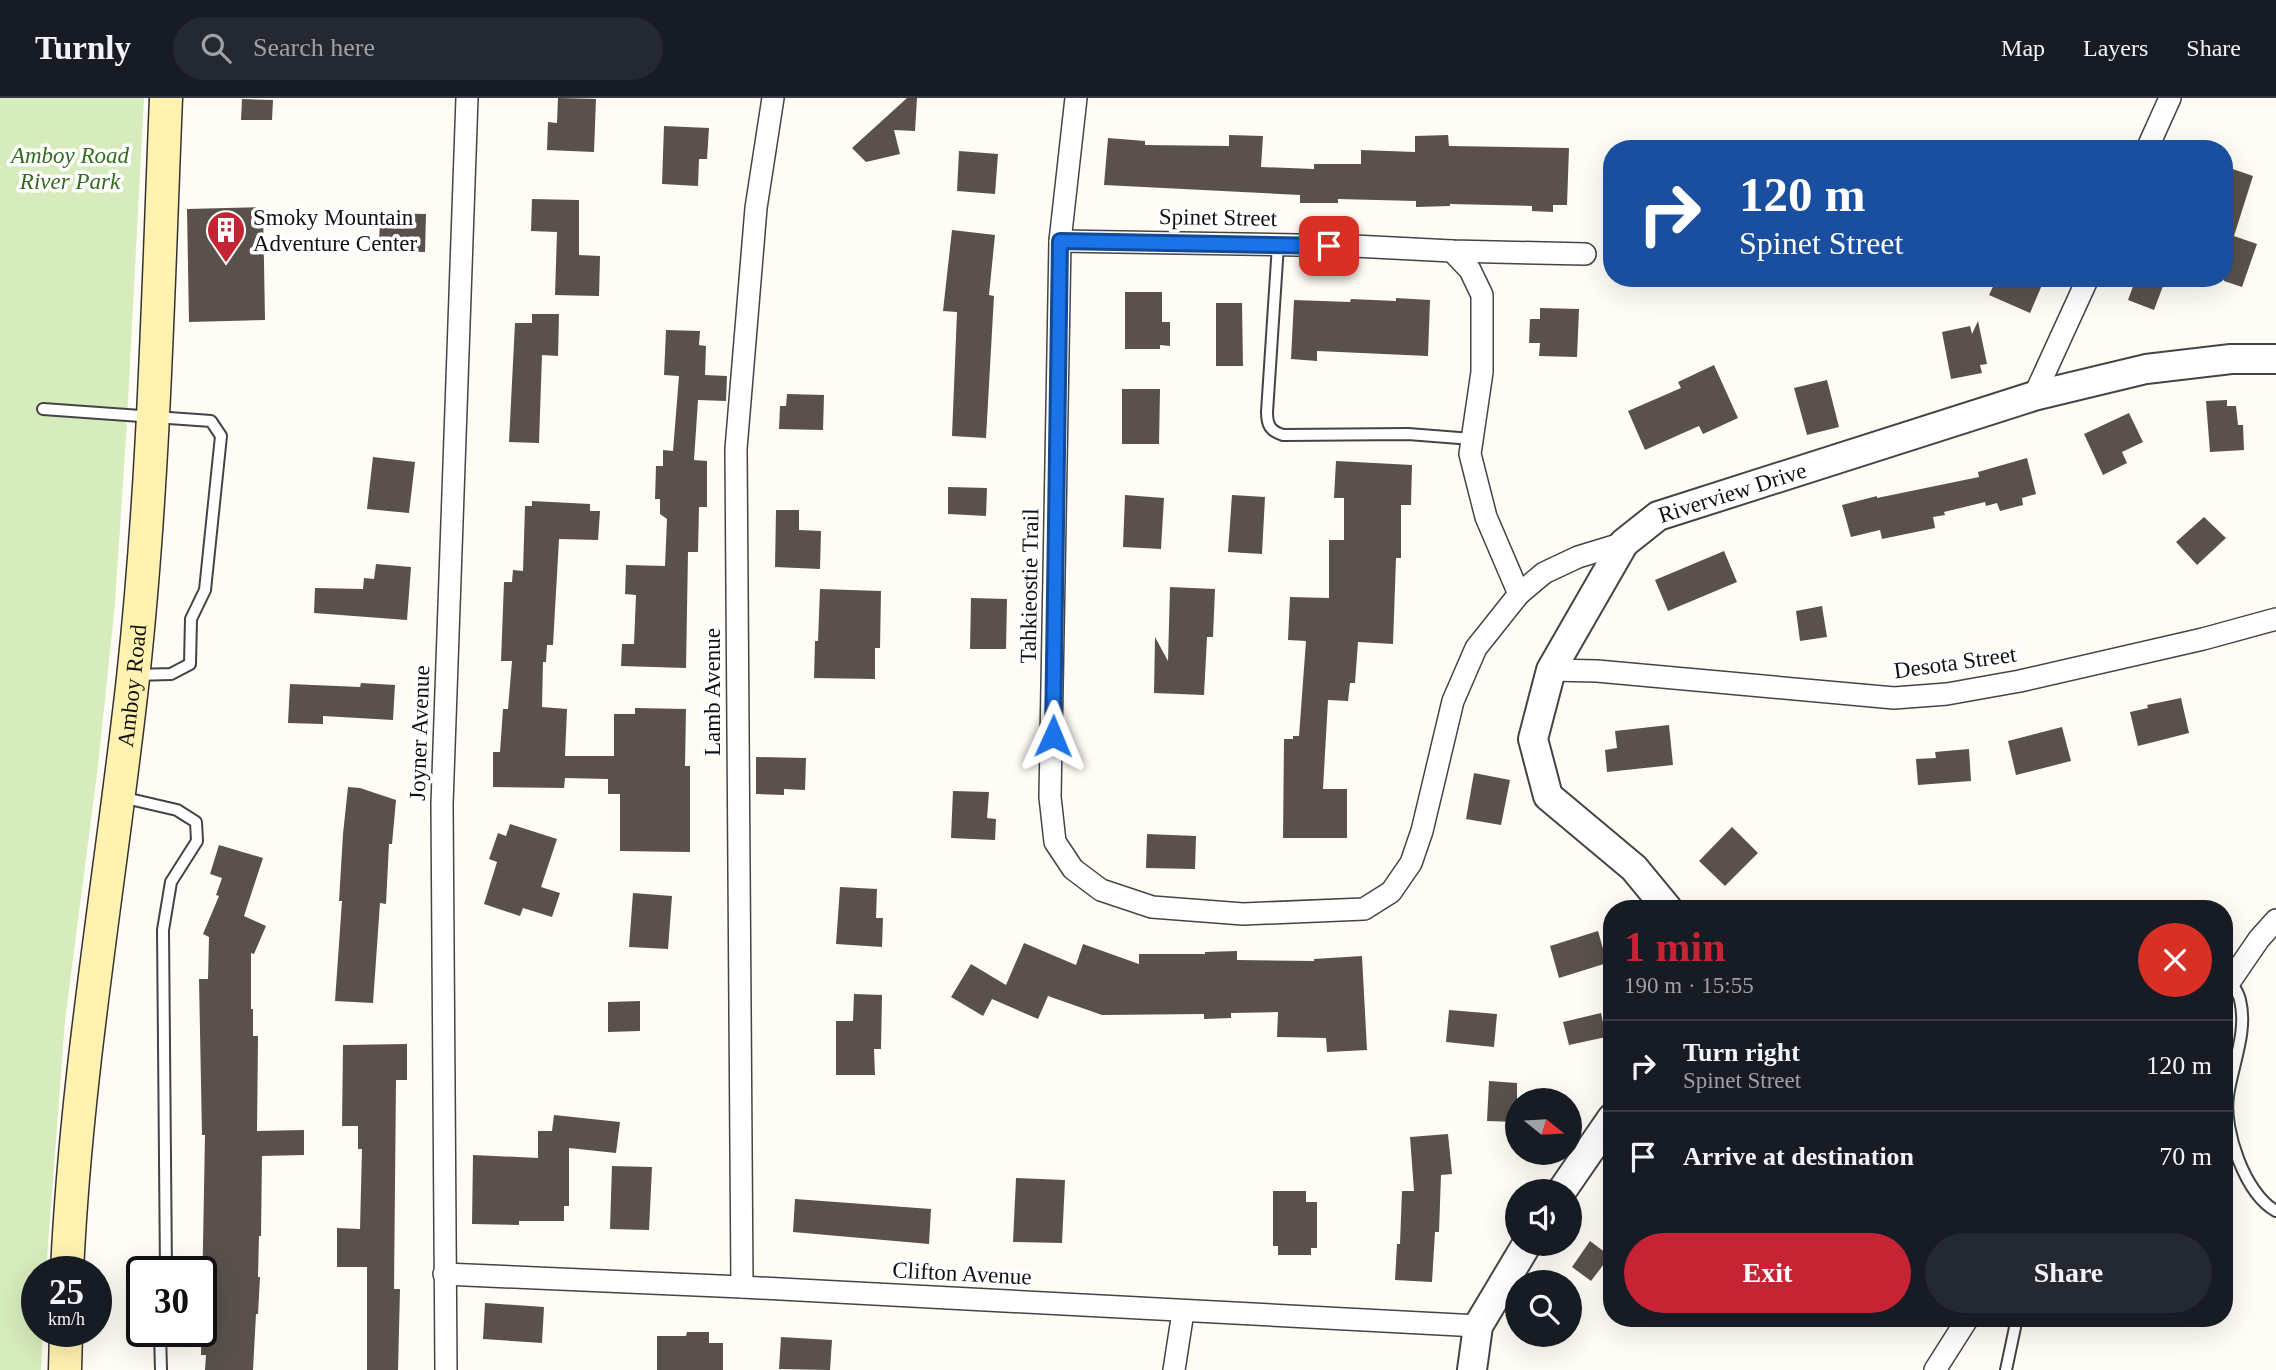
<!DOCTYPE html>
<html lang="en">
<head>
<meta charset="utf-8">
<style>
  body { margin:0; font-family:Georgia,serif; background:#242831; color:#f1f3f6; height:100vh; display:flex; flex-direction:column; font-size:26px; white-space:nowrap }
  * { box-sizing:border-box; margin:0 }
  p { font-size:23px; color:#9ea1a6 }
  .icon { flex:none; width:38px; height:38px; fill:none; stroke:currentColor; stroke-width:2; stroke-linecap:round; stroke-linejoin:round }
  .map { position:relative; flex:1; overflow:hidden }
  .side { position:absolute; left:1603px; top:802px; width:630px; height:427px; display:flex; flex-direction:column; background:#171b24; border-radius:28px; box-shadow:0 7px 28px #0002 }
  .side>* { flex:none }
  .hud { position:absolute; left:1603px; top:42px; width:630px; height:147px; border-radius:28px; box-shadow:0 7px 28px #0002; background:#1a4fa0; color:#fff; overflow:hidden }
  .needle { width:46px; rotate:108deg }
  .fabs { position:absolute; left:1505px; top:990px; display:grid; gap:14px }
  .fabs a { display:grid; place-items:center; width:77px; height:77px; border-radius:50%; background:#171b24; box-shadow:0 7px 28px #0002; font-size:35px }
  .speed { position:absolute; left:21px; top:1158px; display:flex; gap:14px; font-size:35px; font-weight:700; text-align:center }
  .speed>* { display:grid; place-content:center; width:91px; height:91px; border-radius:50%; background:#171b24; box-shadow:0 7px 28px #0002; line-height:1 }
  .speed small { font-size:18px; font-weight:400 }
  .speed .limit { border:4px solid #111; border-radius:10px; background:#fff; color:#111 }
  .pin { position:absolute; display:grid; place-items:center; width:60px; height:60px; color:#fff; margin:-30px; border-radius:14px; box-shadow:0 4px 10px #0006 }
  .me { position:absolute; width:77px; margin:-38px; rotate:1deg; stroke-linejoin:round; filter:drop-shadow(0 0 5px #0008) }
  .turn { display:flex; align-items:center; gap:24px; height:147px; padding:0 21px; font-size:32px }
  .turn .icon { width:91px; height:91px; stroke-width:2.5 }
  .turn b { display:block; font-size:49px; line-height:60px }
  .round { display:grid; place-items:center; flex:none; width:74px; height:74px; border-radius:37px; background:#242831 }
  .head { display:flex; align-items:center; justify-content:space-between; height:119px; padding:0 21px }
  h1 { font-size:42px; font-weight:600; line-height:52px; color:#c62434 }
  .action { display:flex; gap:14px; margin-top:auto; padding:14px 21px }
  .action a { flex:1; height:80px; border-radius:42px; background:#c62434; color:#fff; font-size:28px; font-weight:600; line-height:80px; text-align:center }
  .action a+a { background:#242831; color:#f1f3f6 }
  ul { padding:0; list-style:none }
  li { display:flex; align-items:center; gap:21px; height:91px; padding:0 21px; border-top:2px solid #363941 }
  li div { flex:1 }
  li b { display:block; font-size:26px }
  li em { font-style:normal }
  header { display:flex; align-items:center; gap:42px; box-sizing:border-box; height:98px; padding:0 35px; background:#171b24; border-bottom:2px solid #363941 }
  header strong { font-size:33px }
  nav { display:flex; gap:38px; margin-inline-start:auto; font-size:24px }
  .search { width:490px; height:63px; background:#242831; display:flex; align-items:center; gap:18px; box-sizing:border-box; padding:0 24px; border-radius:38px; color:#9ea1a6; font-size:26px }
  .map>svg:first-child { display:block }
  .green { fill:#d7ecbc }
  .building { fill:#5a514d }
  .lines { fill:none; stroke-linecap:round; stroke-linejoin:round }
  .service-casing { stroke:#444; stroke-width:14 }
  .minor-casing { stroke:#444; stroke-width:24 }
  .tertiary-casing { stroke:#444; stroke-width:32 }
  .secondary-casing { stroke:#333; stroke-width:35 }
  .service { stroke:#fff; stroke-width:10 }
  .minor { stroke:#fff; stroke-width:21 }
  .tertiary { stroke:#fff; stroke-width:28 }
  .secondary { stroke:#fff2b0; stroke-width:32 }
  .route-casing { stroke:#114b97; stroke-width:18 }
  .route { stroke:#1a73e8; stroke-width:12 }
  .labels { text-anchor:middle; stroke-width:7; stroke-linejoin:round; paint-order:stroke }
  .park-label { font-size:23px; font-style:italic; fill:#326c1e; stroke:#fff }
  .poi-label { font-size:23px; fill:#111; stroke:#fff; text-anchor:start }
  .street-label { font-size:23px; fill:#111; stroke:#fff }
</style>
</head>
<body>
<header>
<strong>Turnly</strong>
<div class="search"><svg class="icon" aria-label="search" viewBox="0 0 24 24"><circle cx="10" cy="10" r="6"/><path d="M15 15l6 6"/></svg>Search here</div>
<nav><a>Map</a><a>Layers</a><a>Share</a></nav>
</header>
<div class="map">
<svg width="2276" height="1272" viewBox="0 0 2276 1272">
  <rect width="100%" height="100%" fill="#fffcf5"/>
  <path class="green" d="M0,0H144L126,341L115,506L98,668L65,923L46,1174H37V1234H43L41,1272H0Z"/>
  <g class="building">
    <path d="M558,0L596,1L594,54L547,52L548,24L557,25Z"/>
    <path d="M907,0H917L915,33L894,32L900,56L866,64L852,50Z"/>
    <path d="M242,1L273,2L272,22H241Z"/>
    <path d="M664,28L709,30L707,61H699L698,88L662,86Z"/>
    <path d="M1229,37L1263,38L1261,69L1314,71V66H1361V52L1415,54V38L1448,37L1449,48L1569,50L1567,107H1553V114L1532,113V108L1450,106V108L1416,109V103L1338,101V105H1300V97L1104,87L1108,40L1145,43V47L1229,48Z"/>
    <path d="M959,53L998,56L995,96L957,93Z"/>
    <path d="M2224,68L2253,78L2234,138L2257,146L2242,189L2224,183Z"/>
    <path d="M532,101L579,102V157L600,158L599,198L555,197L557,134L531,133Z"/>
    <path d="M263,109L265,222L189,224L187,111Z"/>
    <path d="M380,115L426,116L425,154L379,153Z"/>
    <path d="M952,132L995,137L989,197L994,198L986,340L952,338L957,214L943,213Z"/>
    <path d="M1997,180H2045L2030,215L1989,197Z"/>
    <path d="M2136,180H2166L2154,212L2128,202Z"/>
    <path d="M1125,194H1162V224H1170V248L1160,247V251H1125Z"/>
    <path d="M1396,200L1430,202L1428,258L1317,253V263L1291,261L1294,202L1350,204L1351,201L1396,203Z"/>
    <path d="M1216,205H1242L1243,268H1216Z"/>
    <path d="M1540,210L1579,211L1577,259L1539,258L1540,245H1529L1530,221H1540Z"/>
    <path d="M532,216H559L558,258L542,257L539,345L509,344L515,225H532Z"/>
    <path d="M1978,223L1987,266L1980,267L1982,275L1951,281L1942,234L1970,228L1972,236Z"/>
    <path d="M666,232L700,233L699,247L706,248L705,277L727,278L726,303L698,302L694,362L707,363V409H699L698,454H688L686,570L621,568L622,546H634L636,497L625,496L626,467L665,468L667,421L660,416V401H655L656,368H663V352L673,353L679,278L664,277Z"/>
    <path d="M1714,267L1738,320L1703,336L1699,328L1645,352L1628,313L1681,290L1678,284Z"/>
    <path d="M1827,282L1839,329L1807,337L1794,290Z"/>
    <path d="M1122,291H1160L1159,346H1122Z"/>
    <path d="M787,296L824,297L823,332L779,331L780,308H786Z"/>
    <path d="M2227,302V308H2236L2238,327H2243L2244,352L2210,354L2206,303Z"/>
    <path d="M2129,315L2143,344L2122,354L2127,365L2103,377L2084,336Z"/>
    <path d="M373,359L415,364L409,415L367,411Z"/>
    <path d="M2027,360L2036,396L2022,400L2023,407L2000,413L1997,405L1986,408L1985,404L1944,414L1945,417L1933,419L1935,430L1882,441L1880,432L1851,439L1842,407L1877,398V400L1979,379L1978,374Z"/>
    <path d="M1336,363L1412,367L1411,407H1401V460H1396L1393,546L1358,544L1355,585H1350L1348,603L1328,602L1323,691H1347V740H1283L1284,641H1293V638H1299L1306,543L1288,542L1290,499L1329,500V442H1344V400H1334Z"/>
    <path d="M948,389L987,390L986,418L948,416Z"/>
    <path d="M1125,397L1164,400L1161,451L1123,449Z"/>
    <path d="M1232,397L1265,399L1262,456L1228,454Z"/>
    <path d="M532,403L590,406V413H600L598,442L559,441L553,547H547L546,564H543L542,609L567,611L565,658H614V616H635V610L686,611L685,668H690V754L620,753V696H608V681L565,680L564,690L493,689V654H500L503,611H508L512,563H501L504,484H512L513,472L523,473L525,408H532Z"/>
    <path d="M776,412H799V432L821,433L820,471L775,469Z"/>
    <path d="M2204,419L2226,440L2197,467L2176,444Z"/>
    <path d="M1724,453L1737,484L1668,513L1655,482Z"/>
    <path d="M376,466L411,469L407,522L314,515L315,490L363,491L364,480L374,481Z"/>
    <path d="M1170,489L1215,491L1213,539H1207L1204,597L1154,595L1155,539L1168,563Z"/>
    <path d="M820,491L881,493L880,550H875V581L814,580L815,543H818Z"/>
    <path d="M971,500L1007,501L1006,551H970Z"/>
    <path d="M1822,508L1827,539L1800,543L1796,513Z"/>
    <path d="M361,585L395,587L393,622L323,618V626L288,625L290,586L360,589Z"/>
    <path d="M2181,600L2189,635L2138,648L2130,614L2148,610L2147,607Z"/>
    <path d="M1669,627L1673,667L1607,674L1605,652L1617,650L1615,633Z"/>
    <path d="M2062,629L2071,663L2016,677L2008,643Z"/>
    <path d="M1969,651L1971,683L1918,687L1916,661L1936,660L1935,654Z"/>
    <path d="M756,659L806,660L805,692L784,691V697L756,696Z"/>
    <path d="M1474,675L1510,682L1501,727L1466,721Z"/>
    <path d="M348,689L360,690L396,702L392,746H389L386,806L380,805L373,905L335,903L342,803H339L343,736Z"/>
    <path d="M953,693L989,694L987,720L996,721L995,742L951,740Z"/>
    <path d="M510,726L557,741L541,789L560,795L552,819L523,810L520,818L484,806L497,764L489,761L498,735L506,738Z"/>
    <path d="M1732,729L1758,755L1725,788L1699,763Z"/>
    <path d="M1147,736L1196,738L1195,771L1146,770Z"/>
    <path d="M219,747L263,760L244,818L266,828L254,856L251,855V911H253V938H258L257,1033L304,1032V1057L262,1058L261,1138H259L258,1179H260L258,1216H256L253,1272H205L206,1257H201L205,1037H202L199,881H208L209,839L203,836L219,798L216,797L222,780L210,776Z"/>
    <path d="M840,789L877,791L876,820H883L882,849L836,846Z"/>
    <path d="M633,795L672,798L668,851L629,849Z"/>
    <path d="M1598,833L1607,865L1559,880L1550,848Z"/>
    <path d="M1024,845L1076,867L1083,846L1139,866V856H1205V854L1237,853V862L1314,863V861L1362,858L1367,952L1327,954L1326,940L1277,939L1278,914L1231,915V920L1204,921V916L1102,917L1048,898L1038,921L992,901L983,918L951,899L971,866L1006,887Z"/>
    <path d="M854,896L882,897L881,951H874L875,977H836V923H853Z"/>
    <path d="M640,903V933L608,934V904Z"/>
    <path d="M1449,912L1497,916L1494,949L1446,944Z"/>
    <path d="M1601,915L1606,939L1569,947L1563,924Z"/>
    <path d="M407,946V982H396L394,1191H400L398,1272H367V1169H337V1130L360,1131L362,1051H358V1028H342L343,947Z"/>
    <path d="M1489,983L1517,985V1024L1487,1023Z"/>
    <path d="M554,1017L620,1024L616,1055L569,1050V1108H564V1123H519V1127L472,1126L473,1057L538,1060V1033H552Z"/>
    <path d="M1448,1036L1452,1076L1441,1077L1439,1134H1435L1432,1184L1395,1182L1397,1146H1400L1402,1093H1414L1410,1039Z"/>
    <path d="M612,1068L652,1069L649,1132L610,1131Z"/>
    <path d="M1016,1080L1065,1082L1062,1145L1013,1144Z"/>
    <path d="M1273,1093H1306V1104H1317V1150H1311V1157H1278V1148H1273Z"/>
    <path d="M795,1101L931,1111L929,1146L793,1134Z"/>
    <path d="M1590,1143L1610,1158L1591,1183L1572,1169Z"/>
    <path d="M485,1205L544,1209L542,1245L483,1241Z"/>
    <path d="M687,1234H709V1245H723V1272H657V1238H686Z"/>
    <path d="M781,1239L832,1242L830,1272L779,1271Z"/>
  </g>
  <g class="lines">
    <defs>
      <g id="service">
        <path d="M1278,147L1267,314C1267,327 1270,333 1283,337L1408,336L1472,341"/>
        <path d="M43,311L211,323L221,338L205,492L191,521L190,566L171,576L135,577"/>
        <path d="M121,699L177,712L196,724L197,743L171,784L163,832L166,1174"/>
        <path d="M2231,883C2234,889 2239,896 2240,902C2248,934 2232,968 2228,998C2223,1032 2245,1096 2276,1113"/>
        <path d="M160,1234L161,1272"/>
        <path d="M2006,1272L2017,1220"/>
      </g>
      <g id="minor">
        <path d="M1076,0L1060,143L1050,699L1055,744L1073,771L1101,792L1152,809L1243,816L1364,811L1391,794L1411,765L1422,733L1453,603L1476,550L1519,496L1544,475L1578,459L1624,445"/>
        <path d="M2147,51L2170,0"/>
        <path d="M1060,143L1354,148L1452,153L1585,156"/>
        <path d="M1452,153L1470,172L1482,197V274L1470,356L1486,419L1519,496"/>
        <path d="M2034,298L2088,180"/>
        <path d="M1551,572L1597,573L1894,600L1947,596L2020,583L2203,541L2276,521"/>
        <path d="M2224,892L2259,841L2276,822"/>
        <path d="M444,1176L742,1189L1478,1228"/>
        <path d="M742,1189L736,351L756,110L773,0"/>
        <path d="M446,1272L442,706L467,0"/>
        <path d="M1174,1272L1183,1214"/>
        <path d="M1935,1272L1968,1220"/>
      </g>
      <g id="tertiary">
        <path id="s1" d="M1667,810L1634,770L1548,698L1533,641L1551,572L1624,445L1658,418L2034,298L2146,271L2231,261H2276"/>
        <path d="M1561,1094L1612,1020"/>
        <path d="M1472,1272L1478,1228L1527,1146"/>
      </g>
      <g id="secondary">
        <path id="s2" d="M67,1174C76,975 111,778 133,580C154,387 158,193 166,0"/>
        <path d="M65,1272L66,1234"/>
      </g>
    </defs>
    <use href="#service" class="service-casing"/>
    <use href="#minor" class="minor-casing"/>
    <use href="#tertiary" class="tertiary-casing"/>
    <use href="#secondary" class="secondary-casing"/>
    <use href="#service" class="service"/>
    <use href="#minor" class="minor"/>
    <use href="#tertiary" class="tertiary"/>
    <use href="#secondary" class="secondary"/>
  </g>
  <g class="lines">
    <defs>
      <path id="route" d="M1053,638L1060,143L1329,148"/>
    </defs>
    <use href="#route" class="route-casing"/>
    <use href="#route" class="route"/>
  </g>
  <defs>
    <symbol id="building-pin" viewBox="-11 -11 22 30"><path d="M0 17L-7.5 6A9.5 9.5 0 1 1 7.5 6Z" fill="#c62434" stroke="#fff"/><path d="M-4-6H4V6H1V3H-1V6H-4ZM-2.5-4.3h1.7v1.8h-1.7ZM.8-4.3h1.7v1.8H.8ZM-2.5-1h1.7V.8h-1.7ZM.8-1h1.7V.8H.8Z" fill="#fff"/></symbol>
  </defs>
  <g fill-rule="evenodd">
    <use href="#building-pin" x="204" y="110" width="44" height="60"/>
  </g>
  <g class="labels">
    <g class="park-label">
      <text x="70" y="65">Amboy Road<tspan x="70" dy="26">River Park</tspan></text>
    </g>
    <g class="poi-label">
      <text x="253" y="127">Smoky Mountain<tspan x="253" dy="26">Adventure Center</tspan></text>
    </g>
    <g class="street-label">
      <text transform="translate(1218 119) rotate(1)" y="8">Spinet Street</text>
      <text dy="8" stroke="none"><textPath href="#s1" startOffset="562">Riverview Drive</textPath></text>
      <text transform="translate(1029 488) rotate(-89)" y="8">Tahkieostie Trail</text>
      <text transform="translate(1955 564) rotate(-8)" y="8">Desota Street</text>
      <text dy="8" stroke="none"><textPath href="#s2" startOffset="590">Amboy Road</textPath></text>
      <text transform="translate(712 594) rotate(-90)" y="8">Lamb Avenue</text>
      <text transform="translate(419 635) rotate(-88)" y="8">Joyner Avenue</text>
      <text transform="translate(962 1175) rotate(3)" y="8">Clifton Avenue</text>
    </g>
  </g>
</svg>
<div class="fabs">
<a><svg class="needle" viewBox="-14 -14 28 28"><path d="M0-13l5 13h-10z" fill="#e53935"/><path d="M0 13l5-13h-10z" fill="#9ea1a6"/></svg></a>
<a><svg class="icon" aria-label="sound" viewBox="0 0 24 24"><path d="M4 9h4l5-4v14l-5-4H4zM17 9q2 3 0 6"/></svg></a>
<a><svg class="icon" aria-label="search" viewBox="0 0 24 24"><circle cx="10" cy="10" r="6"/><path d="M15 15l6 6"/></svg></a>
</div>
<div class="speed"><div>25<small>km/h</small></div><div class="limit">30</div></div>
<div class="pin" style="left:1329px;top:148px;background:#d93025"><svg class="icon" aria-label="arrive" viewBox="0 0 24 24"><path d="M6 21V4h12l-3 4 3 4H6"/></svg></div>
<svg class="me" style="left:1053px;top:638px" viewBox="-20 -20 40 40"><path d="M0-17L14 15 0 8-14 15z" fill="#1a73e8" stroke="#fff" stroke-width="4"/></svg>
<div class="hud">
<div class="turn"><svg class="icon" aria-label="right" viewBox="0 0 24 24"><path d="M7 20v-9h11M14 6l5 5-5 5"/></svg><div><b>120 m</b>Spinet Street</div></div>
</div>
<section class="side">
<div class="head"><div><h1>1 min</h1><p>190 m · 15:55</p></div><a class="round" style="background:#d93025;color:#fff"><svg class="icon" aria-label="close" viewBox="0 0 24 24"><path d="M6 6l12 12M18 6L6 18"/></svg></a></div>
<ul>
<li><svg class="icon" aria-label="right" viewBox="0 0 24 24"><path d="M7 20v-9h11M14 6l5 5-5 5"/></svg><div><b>Turn right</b><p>Spinet Street</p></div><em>120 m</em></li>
<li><svg class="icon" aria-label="arrive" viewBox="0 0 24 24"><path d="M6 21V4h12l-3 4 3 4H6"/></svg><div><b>Arrive at destination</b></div><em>70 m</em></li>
</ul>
<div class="action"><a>Exit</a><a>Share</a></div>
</section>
</div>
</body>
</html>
